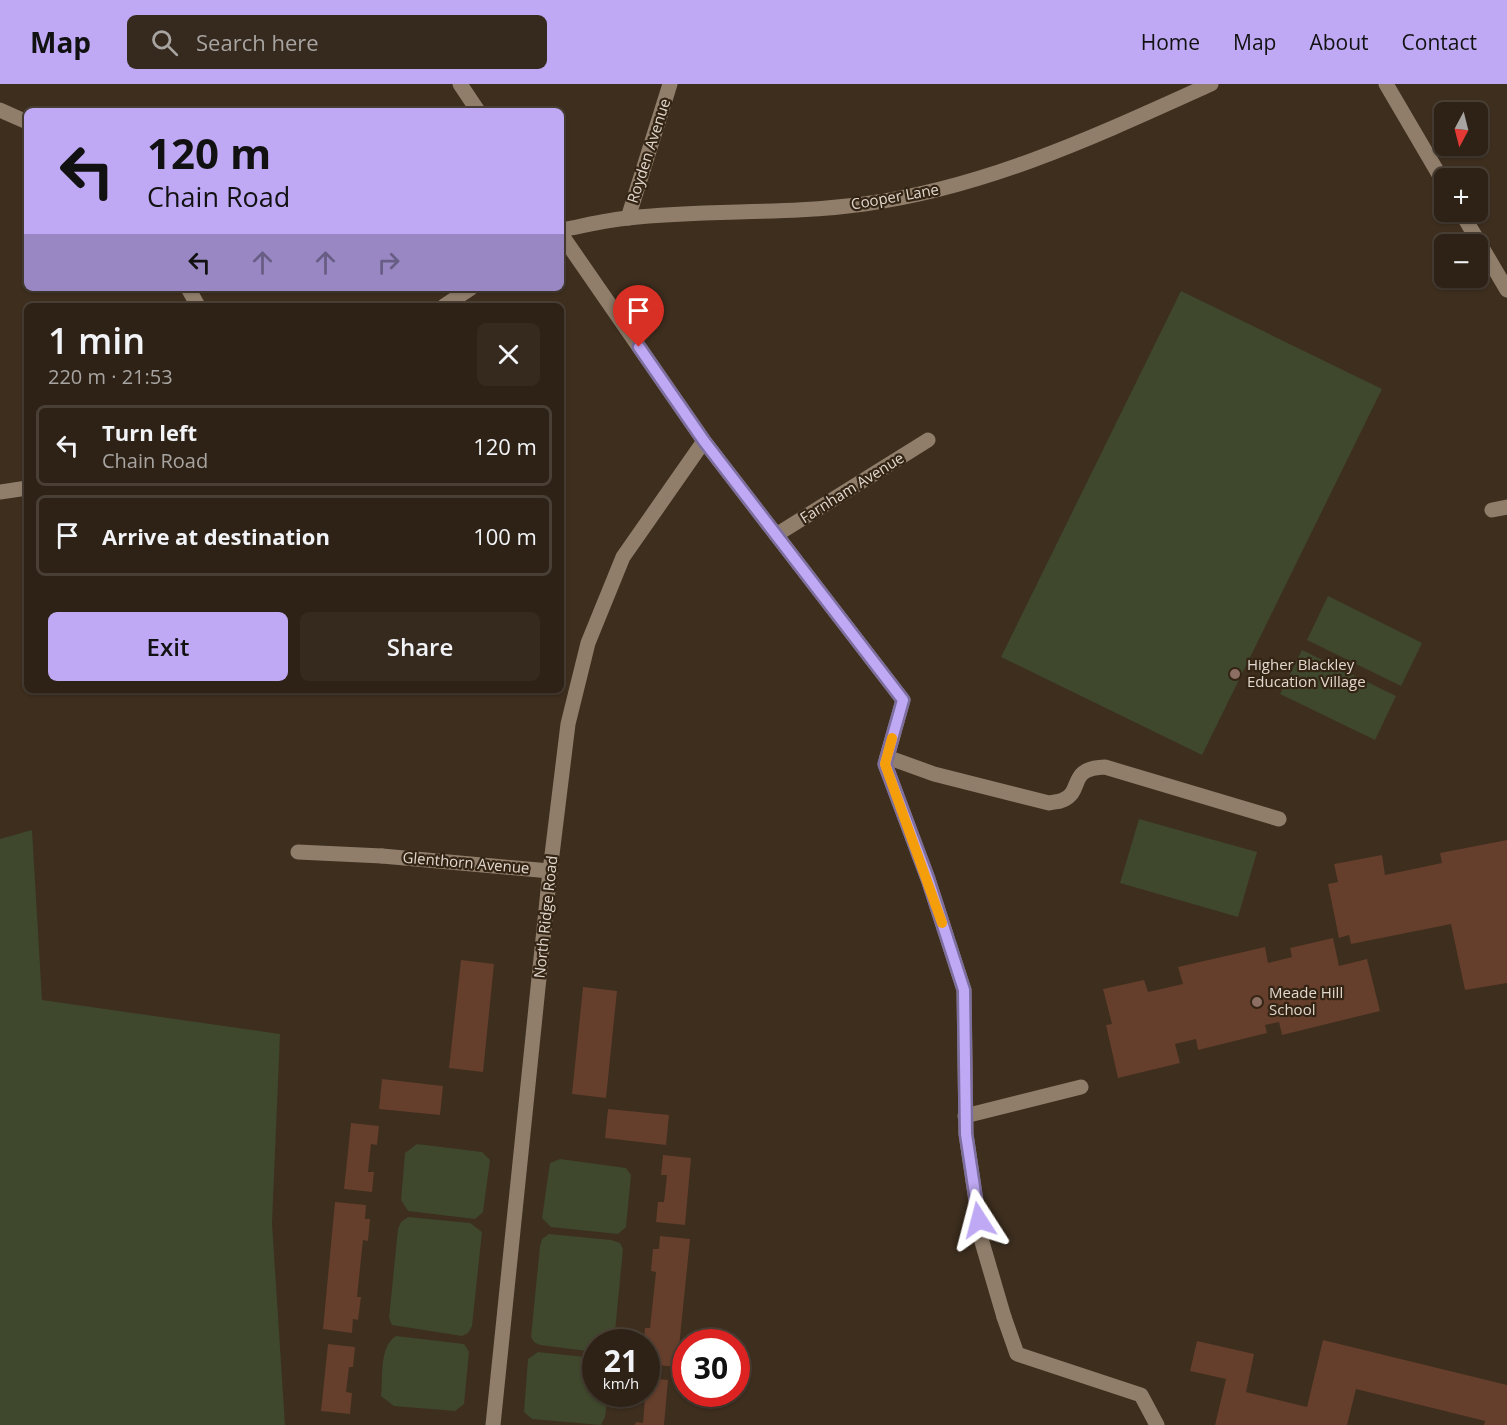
<!DOCTYPE html>
<html lang="en">
<head>
<meta charset="utf-8">
<style>
  body { margin:0; font-family:"Open Sans",sans-serif; background:#362a1f; color:#f1f3f6; height:100vh; display:flex; flex-direction:column; font-size:22px; white-space:nowrap }
  * { box-sizing:border-box; margin:0 }
  p { font-size:20px; color:#a7a4a1 }
  .icon { flex:none; width:33px; height:33px; fill:none; stroke:currentColor; stroke-width:2; stroke-linecap:round; stroke-linejoin:round }
  .map { position:relative; flex:1; overflow:hidden }
  .sheet { position:absolute; left:24px; top:219px; width:540px; height:390px; display:flex; flex-direction:column; background:#2e2216; border-radius:9px; box-shadow:0 2px 4px #0004,0 0 0 2px #493f35 }
  .sheet>* { flex:none }
  .hud { position:absolute; left:24px; top:24px; width:540px; height:183px; border-radius:9px; box-shadow:0 2px 4px #0004,0 0 0 2px #493f35; background:#bfa9f4; color:#111; overflow:hidden }
  .needle { width:39px; rotate:187deg }
  .fabs { position:absolute; left:1434px; top:18px; display:grid; gap:12px }
  .fabs a { display:grid; place-items:center; width:54px; height:54px; border-radius:9px; background:#2e2216; box-shadow:0 2px 4px #0004,0 0 0 2px #493f35; font-size:30px }
  .speed { position:absolute; left:582px; top:1245px; display:flex; gap:12px; font-size:30px; font-weight:700; text-align:center }
  .speed>* { display:grid; place-content:center; width:78px; height:78px; border-radius:50%; background:#2e2216; box-shadow:0 2px 4px #0004,0 0 0 2px #493f35; line-height:1 }
  .speed small { font-size:15px; font-weight:400 }
  .speed .limit { border:9px solid #d22; background:#fff; color:#111 }
  .pin { position:absolute; display:grid; place-items:center; width:51px; height:51px; color:#fff; margin:-62px -26px; border-radius:50% 50% 50% 0; rotate:-45deg; box-shadow:0 0 6px #0007 }
  .pin .icon { rotate:45deg }
  .me { position:absolute; width:66px; margin:-33px; rotate:351deg; stroke-linejoin:round; filter:drop-shadow(0 0 4px #0008) }
  .turn { display:flex; align-items:center; gap:21px; height:126px; padding:0 24px; font-size:27px }
  .turn .icon { width:78px; height:78px; stroke-width:2.5 }
  .turn b { display:block; font-size:42px; line-height:51px }
  .lanes { display:flex; align-items:center; height:57px; padding:0 24px; background:#0003; justify-content:center; gap:30px; direction:ltr }
  .lanes .off { opacity:.35 }
  .round { display:grid; place-items:center; flex:none; width:63px; height:63px; border-radius:9px; background:#362a1f }
  .overview { display:flex; align-items:center; justify-content:space-between; height:102px; padding:0 24px }
  h1 { font-size:36px; font-weight:600; line-height:45px }
  .action { display:flex; gap:12px; margin-top:auto; padding:12px 24px }
  .action a { flex:1; height:69px; border-radius:9px; background:#bfa9f4; color:#111; font-size:24px; font-weight:600; line-height:69px; text-align:center }
  .action a+a { background:#362a1f; color:#f1f3f6 }
  ul { padding:0; list-style:none }
  li { display:flex; align-items:center; gap:18px; height:81px; margin:0 12px 9px; padding:0 12px; border:3px solid #493f35; border-radius:9px }
  li div { flex:1 }
  li b { display:block; font-size:22px }
  li em { font-style:normal }
  header { display:flex; align-items:center; gap:36px; box-sizing:border-box; height:84px; padding:0 30px; background:#bfa9f4; color:#111 }
  header strong { font-size:28px }
  nav { display:flex; gap:33px; margin-inline-start:auto; font-size:21px }
  .search { width:420px; height:54px; background:#362a1f; display:flex; align-items:center; gap:15px; box-sizing:border-box; padding:0 21px; border-radius:9px; color:#a7a4a1; font-size:22px }
  .map>svg:first-child { display:block }
  .green { fill:#3f472c }
  .building { fill:#653e2c }
  .lines { fill:none; stroke-linecap:round; stroke-linejoin:round }
  .lane { stroke:#907e6b; stroke-width:15 }
  .street { stroke:#907e6b; stroke-width:15 }
  .route-casing { stroke:#7c6e9f; stroke-width:15 }
  .route { stroke:#bfa9f4; stroke-width:10 }
  .slow { stroke:#f59e0b; stroke-width:10 }
  .education-dot { fill:#8d6e63; stroke:#332414; stroke-width:2 }
  .labels { text-anchor:middle; stroke-width:4.5; stroke-linejoin:round; paint-order:stroke }
  .street-label { font-size:15px; fill:#e1d7cd; stroke:#332414 }
  .poi-label { font-size:15px; fill:#e1d7cd; stroke:#332414; text-anchor:start }
</style>
</head>
<body>
<header>
<strong>Map</strong>
<div class="search"><svg class="icon" aria-label="search" viewBox="0 0 24 24"><circle cx="10" cy="10" r="6"/><path d="M15 15l6 6"/></svg>Search here</div>
<nav><a>Home</a><a>Map</a><a>About</a><a>Contact</a></nav>
</header>
<div class="map">
<svg width="1507" height="1341" viewBox="0 0 1507 1341">
  <rect width="100%" height="100%" fill="#3d2e1e"/>
  <g class="green">
    <path d="M1181,207L1382,305L1202,671L1001,573Z"/>
    <path d="M1328,512L1422,559L1401,602L1307,556Z"/>
    <path d="M1302,566L1396,612L1375,656L1280,610Z"/>
    <path d="M1139,735L1257,768L1238,833L1120,799Z"/>
    <path d="M32,746L42,916L280,950L272,1139L285,1341H0V755Z"/>
    <path d="M417,1060L482,1068L490,1076L483,1128L475,1135L408,1127L401,1116L405,1069Z"/>
    <path d="M560,1075L626,1084L631,1091L626,1143L618,1150L551,1143L542,1134L550,1079Z"/>
    <path d="M408,1133L470,1139L482,1148L472,1242L468,1249L462,1252L392,1241L389,1234L398,1145L401,1138Z"/>
    <path d="M549,1150L611,1156L620,1159L623,1165L614,1258H596L595,1268L540,1261L534,1258L531,1253L540,1162L542,1155Z"/>
    <path d="M396,1252L464,1260L469,1268L464,1320L455,1327L394,1322L381,1312C383,1295 379,1262 396,1252Z"/>
    <path d="M538,1268L595,1274L596,1310H608L605,1333L601,1341L532,1335L524,1328L528,1275Z"/>
  </g>
  <g class="building">
    <path d="M1507,756V899L1465,906L1451,840L1351,860L1349,851L1339,854L1328,800L1338,798L1334,780L1382,771L1385,791L1442,779L1440,769Z"/>
    <path d="M1333,854L1339,882L1367,875L1380,927L1282,951L1279,938L1265,941L1267,949L1198,966L1196,955L1175,960L1180,979L1118,994L1106,941L1112,940L1103,905L1144,896L1148,908L1183,900L1178,883L1265,863L1268,879L1292,873L1290,864Z"/>
    <path d="M461,876L494,880L483,988L449,984Z"/>
    <path d="M583,903L617,907L606,1014L572,1010Z"/>
    <path d="M382,995L443,1002L440,1031L379,1025Z"/>
    <path d="M608,1025L669,1031L666,1061L605,1054Z"/>
    <path d="M351,1039L379,1042L377,1061L371,1060L368,1088H374L372,1108L344,1105Z"/>
    <path d="M663,1071L691,1074L685,1141L656,1138L658,1118H664L667,1091H661Z"/>
    <path d="M335,1118L366,1121L365,1135H370L368,1157L363,1156L357,1213H361L358,1236L353,1235L352,1249L323,1245Z"/>
    <path d="M660,1152L690,1155L677,1283L647,1280L648,1266L646,1258H644L645,1244H650L656,1188L651,1187L653,1165H659Z"/>
    <path d="M1323,1256L1507,1301V1341H1484L1485,1337L1356,1305L1347,1341H1215L1226,1295L1190,1287L1197,1257L1254,1270L1246,1308L1307,1323Z"/>
    <path d="M328,1260L355,1263L353,1283H349L346,1308L352,1309L350,1330L321,1327Z"/>
    <path d="M646,1294L668,1296L664,1341H635L636,1338L643,1339L645,1314H638L639,1310H646Z"/>
  </g>
  <g class="lines">
    <g class="lane">
      <path d="M1492,426L1507,423"/>
      <path d="M887,673L934,690L1049,719C1053,718 1059,718 1063,716C1084,707 1067,684 1105,683L1279,735"/>
      <path d="M298,768L382,772"/>
      <path d="M965,1032L1081,1003"/>
      <path d="M1004,1233L1017,1270L1141,1311L1157,1341"/>
    </g>
    <g class="street">
      <path d="M460,0L478,27"/>
      <path d="M1386,0L1444,99"/>
      <path d="M0,26L27,38"/>
      <path d="M1461,128L1507,206"/>
      <path d="M628,134L670,0"/>
      <path d="M561,146C583,142 606,136 628,134C706,125 786,131 864,120C988,103 1098,51 1211,0"/>
      <path d="M561,150L704,357L903,616L885,680L928,795L964,906L966,1050L982,1158L1004,1233"/>
      <path d="M188,204L198,222"/>
      <path d="M444,222L471,204"/>
      <path d="M0,408L27,404"/>
      <path d="M776,451L928,356"/>
      <path d="M382,772L550,787"/>
      <path d="M493,1341L550,787L568,640L588,559L623,473L704,357"/>
    </g>
  </g>
  <g class="lines">
    <defs>
      <path id="route" d="M639,263L704,357L903,616L885,680L928,795L964,906L966,1050L979,1136"/>
    </defs>
    <use href="#route" class="route-casing"/>
    <use href="#route" class="route"/>
    <path class="slow" d="M892,654L885,680L942,839"/>
  </g>
  <g class="education-dot">
    <circle cx="1235" cy="590" r="6"/>
    <circle cx="1257" cy="918" r="6"/>
  </g>
  <g class="labels">
    <g class="street-label">
      <text transform="translate(649 67) rotate(-72)" y="5">Royden Avenue</text>
      <text transform="translate(895 113) rotate(-10)" y="5">Cooper Lane</text>
      <text transform="translate(852 404) rotate(-32)" y="5">Farnham Avenue</text>
      <text transform="translate(466 779) rotate(5)" y="5">Glenthorn Avenue</text>
      <text transform="translate(546 833) rotate(-84)" y="5">North Ridge Road</text>
    </g>
    <g class="poi-label">
      <text x="1247" y="586">Higher Blackley<tspan x="1247" dy="17">Education Village</tspan></text>
      <text x="1269" y="914">Meade Hill<tspan x="1269" dy="17">School</tspan></text>
    </g>
  </g>
</svg>
<div class="fabs">
<a><svg class="needle" viewBox="-14 -14 28 28"><path d="M0-13l5 13h-10z" fill="#e53935"/><path d="M0 13l5-13h-10z" fill="#a7a4a1"/></svg></a>
<a>+</a>
<a>−</a>
</div>
<div class="speed"><div>21<small>km/h</small></div><div class="limit">30</div></div>
<div class="pin" style="left:639px;top:263px;background:#d93025"><svg class="icon" aria-label="arrive" viewBox="0 0 24 24"><path d="M6 21V4h12l-3 4 3 4H6"/></svg></div>
<svg class="me" style="left:979px;top:1136px" viewBox="-20 -20 40 40"><path d="M0-17L14 15 0 8-14 15z" fill="#bfa9f4" stroke="#fff" stroke-width="4"/></svg>
<div class="hud">
<div class="turn"><svg class="icon" aria-label="left" viewBox="0 0 24 24"><path d="M17 20v-9H6M10 6l-5 5 5 5"/></svg><div><b>120 m</b>Chain Road</div></div>
<div class="lanes"><svg class="icon" aria-label="left" viewBox="0 0 24 24"><path d="M17 20v-9H6M10 6l-5 5 5 5"/></svg><svg class="icon off" aria-label="ahead" viewBox="0 0 24 24"><path d="M12 20V5M6 11l6-6 6 6"/></svg><svg class="icon off" aria-label="ahead" viewBox="0 0 24 24"><path d="M12 20V5M6 11l6-6 6 6"/></svg><svg class="icon off" aria-label="right" viewBox="0 0 24 24"><path d="M7 20v-9h11M14 6l5 5-5 5"/></svg></div>
</div>
<section class="sheet">
<div class="overview"><div><h1>1 min</h1><p>220 m · 21:53</p></div><a class="round"><svg class="icon" aria-label="close" viewBox="0 0 24 24"><path d="M6 6l12 12M18 6L6 18"/></svg></a></div>
<ul>
<li><svg class="icon" aria-label="left" viewBox="0 0 24 24"><path d="M17 20v-9H6M10 6l-5 5 5 5"/></svg><div><b>Turn left</b><p>Chain Road</p></div><em>120 m</em></li>
<li><svg class="icon" aria-label="arrive" viewBox="0 0 24 24"><path d="M6 21V4h12l-3 4 3 4H6"/></svg><div><b>Arrive at destination</b></div><em>100 m</em></li>
</ul>
<div class="action"><a>Exit</a><a>Share</a></div>
</section>
</div>
</body>
</html>
